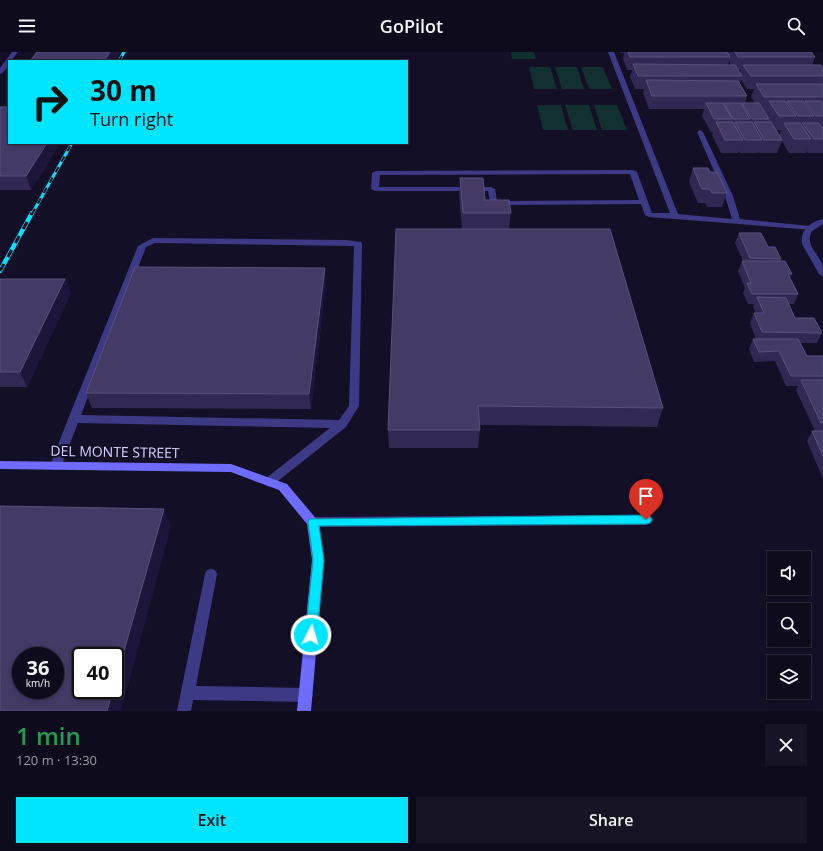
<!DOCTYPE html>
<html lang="en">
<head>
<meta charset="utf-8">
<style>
  body { margin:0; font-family:"Open Sans",sans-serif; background:#171425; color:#f1f3f6; height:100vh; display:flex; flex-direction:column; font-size:15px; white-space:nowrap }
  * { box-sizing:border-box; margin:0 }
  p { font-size:13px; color:#9b9ba3 }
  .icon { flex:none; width:22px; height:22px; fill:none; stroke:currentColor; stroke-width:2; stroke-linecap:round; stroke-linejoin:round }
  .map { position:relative; height:659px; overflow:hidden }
  .side { display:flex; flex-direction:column; background:#0e0b1c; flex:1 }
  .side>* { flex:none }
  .top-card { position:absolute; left:8px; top:8px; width:400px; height:84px; border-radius:0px; box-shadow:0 2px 6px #0003,0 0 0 1px #2e2b3b; background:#00e5ff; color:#111; overflow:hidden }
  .controls { position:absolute; left:767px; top:499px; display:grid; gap:8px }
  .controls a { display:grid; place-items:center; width:44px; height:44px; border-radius:0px; background:#0e0b1c; box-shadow:0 2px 6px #0003,0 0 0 1px #2e2b3b; font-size:20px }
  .speed { position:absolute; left:12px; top:595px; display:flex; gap:8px; font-size:20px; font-weight:700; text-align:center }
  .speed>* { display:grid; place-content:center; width:52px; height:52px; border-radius:50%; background:#0e0b1c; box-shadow:0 2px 6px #0003,0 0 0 1px #2e2b3b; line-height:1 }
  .speed small { font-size:10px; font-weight:400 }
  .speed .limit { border:2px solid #111; border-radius:6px; background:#fff; color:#111 }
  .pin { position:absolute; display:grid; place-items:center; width:34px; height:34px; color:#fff; margin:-41px -17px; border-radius:50% 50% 50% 0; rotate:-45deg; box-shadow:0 0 4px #0007 }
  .pin .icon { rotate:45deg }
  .me { position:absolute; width:44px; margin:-22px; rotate:5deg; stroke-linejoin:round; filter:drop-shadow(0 0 3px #0008) }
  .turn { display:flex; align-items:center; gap:14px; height:84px; padding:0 16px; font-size:18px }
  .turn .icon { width:52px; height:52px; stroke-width:2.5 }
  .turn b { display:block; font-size:28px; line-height:34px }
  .round { display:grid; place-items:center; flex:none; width:42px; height:42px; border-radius:0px; background:#171425 }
  .summary { display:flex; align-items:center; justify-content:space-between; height:68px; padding:0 16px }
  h1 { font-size:24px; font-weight:600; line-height:30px; color:#1e9e55 }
  .cta { display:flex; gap:8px; margin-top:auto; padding:8px 16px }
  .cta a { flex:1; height:46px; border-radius:0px; background:#00e5ff; color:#111; font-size:16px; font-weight:600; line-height:46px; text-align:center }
  .cta a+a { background:#171425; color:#f1f3f6 }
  header { display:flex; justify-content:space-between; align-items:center; height:52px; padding:0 16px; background:#0e0b1c; font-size:18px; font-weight:600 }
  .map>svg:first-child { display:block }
  .green { fill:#12302f }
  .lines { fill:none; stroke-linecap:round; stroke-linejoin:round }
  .lane { fill:#3d3a85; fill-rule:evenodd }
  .street { fill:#3d3a85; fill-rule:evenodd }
  .secondary { fill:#6f6bff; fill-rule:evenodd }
  .rail-far1-casing { stroke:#00e5ff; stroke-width:3 }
  .rail-casing { stroke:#00e5ff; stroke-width:4.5 }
  .rail-far1 { stroke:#130f26; stroke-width:2; stroke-dasharray:6; stroke-linecap:butt }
  .rail { stroke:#130f26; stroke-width:3; stroke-dasharray:8; stroke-linecap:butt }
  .wall { fill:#312854; fill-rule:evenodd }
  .shaded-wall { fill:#1d163a }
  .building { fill:#433a66; stroke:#5a527e; fill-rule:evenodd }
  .route { fill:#00e5ff; stroke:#0095a6 }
  .labels { text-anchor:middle; stroke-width:4; stroke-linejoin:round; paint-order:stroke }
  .street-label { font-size:14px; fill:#d9d4ff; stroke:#130f26 }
</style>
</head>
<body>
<header><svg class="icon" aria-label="menu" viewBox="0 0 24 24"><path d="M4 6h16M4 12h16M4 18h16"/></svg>GoPilot<svg class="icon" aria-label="search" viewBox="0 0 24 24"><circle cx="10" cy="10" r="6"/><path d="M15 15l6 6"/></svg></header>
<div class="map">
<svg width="823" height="659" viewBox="0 0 823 659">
  <rect width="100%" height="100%" fill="#130f26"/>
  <g class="green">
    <path d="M511,0H534L536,7H512Z"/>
    <path d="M529,15H550L557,37H534Z"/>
    <path d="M555,15H577L584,37H562Z"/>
    <path d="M581,15H603L612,37H589Z"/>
    <path d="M537,53H561L568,78H543Z"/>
    <path d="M565,53H589L597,78H573Z"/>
    <path d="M594,53H617L627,78H602Z"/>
  </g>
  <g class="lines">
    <g class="lane">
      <path d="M12,0H18L11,9H9C9,14 4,21 0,22V16Z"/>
      <path d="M608,0H614L678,162L732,167L725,144L697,80L700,78L703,80L733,144L740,167L810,174H813V178L649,165L645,163L641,152L494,153L490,151L488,139H375L371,137L372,121L376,119L633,118L637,120L652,161H670ZM630,122L639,148L497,149L495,137L491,135H379L380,123Z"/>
      <path d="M153,186L346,188L361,190L362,192L359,354L346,375L273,433L269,435L265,433L263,430L265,427L330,376L78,371L60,417L56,418L52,417L50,414L68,367L138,194ZM155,191L354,194L349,354L339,368L81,363L146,195Z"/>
      <path d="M647,463L651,465L653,468L651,471L647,473L313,475L309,473L307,470L309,467L313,465Z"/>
      <path d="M211,517L215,518L217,522L196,634L306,636L311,638L313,643L311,648L306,650L193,648L191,659H177L205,522L207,518Z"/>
    </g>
    <path class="street" d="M823,167V172L812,179C804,194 820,202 823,215C823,218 823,222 823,225L819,222L802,192C800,178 810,170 823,167Z"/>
    <path class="secondary" d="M0,409L231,412L287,432L319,470L324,508L311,659H297L312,508L307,472L279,438L231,420L0,417Z"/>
    <defs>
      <g id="rail-far1">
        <path d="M119,9L124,0"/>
        <path d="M32,162L72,91"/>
      </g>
      <path id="rail" d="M0,219L32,161"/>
    </defs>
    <use href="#rail-far1" class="rail-far1-casing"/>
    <use href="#rail" class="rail-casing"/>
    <use href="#rail-far1" class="rail-far1"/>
    <use href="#rail" class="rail"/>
  </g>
  <g class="wall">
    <path d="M620,0H811L815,5L812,13L823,16V101H808L807,99L806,101H789L782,89L777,101H759L758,99V101H740L739,99L738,101H721L712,83L713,80H711L702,64L704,57H649L643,41L644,37H635L630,25L632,18H627L623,7L624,1H620ZM729,9L731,13H728ZM738,18H741L740,22ZM741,28L747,37H754L751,45L755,51H745L747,44L740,31ZM776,78H781L779,83Z"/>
    <path d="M0,55L9,91H60L31,138H0Z"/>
    <path d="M693,116L710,120L727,141L722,155H707L705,151H698L689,130Z"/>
    <path d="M460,126L485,148L511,161L509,177L663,356L657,375L480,373V378L478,396H389L388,378L462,177L459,144Z"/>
    <path d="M739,181L768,195L781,207L780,209L792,222L790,226L798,242L794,252H789L795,266L822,281L817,291H800L807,304H823V427L807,389L812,379H815L796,338L798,334H786L775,309L754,310L749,297L753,287H756L750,271L754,261H756L753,255L754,252H748L743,241L745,236L738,219L742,209H743L735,191Z"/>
    <path d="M0,227H65L71,241L27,335H0Z"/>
    <path d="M326,230L311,357L92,356L86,341Z"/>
  </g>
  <g class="shaded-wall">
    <path d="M110,0H120L115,9H104Z"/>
    <path d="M47,91H60L31,138L26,124Z"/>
    <path d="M325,216L326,230L311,357L309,342Z"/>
    <path d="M65,227L71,241L27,335L20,320Z"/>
    <path d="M164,457L171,475L121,659H107L113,638H115V631Z"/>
  </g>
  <g class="building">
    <path d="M37,0H110L104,9H30Z"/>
    <path d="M628,0H727L730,5H630Z"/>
    <path d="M735,0H811L815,5H738Z"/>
    <path d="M633,12L735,13L742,24H638Z"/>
    <path d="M743,13H821L823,16V24H751Z"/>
    <path d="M646,28L738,29L747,44H652Z"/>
    <path d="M756,32H823V45H764Z"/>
    <path d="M769,49H785L796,64H779Z"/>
    <path d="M787,49H803L814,64H798Z"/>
    <path d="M805,49H821L823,51V64H816Z"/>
    <path d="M706,51H723L732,67H714Z"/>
    <path d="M724,51H741L750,67H733Z"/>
    <path d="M742,51H759L769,67H752Z"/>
    <path d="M0,55H9V91H47L26,124H0Z"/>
    <path d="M716,70H733L743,88H725Z"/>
    <path d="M735,70H752L762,88H745Z"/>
    <path d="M754,70H771L782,88H764Z"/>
    <path d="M784,71H800L811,87H794Z"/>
    <path d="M802,71H819L823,77V87H814Z"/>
    <path d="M693,116H708L710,120H717L727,141H712L710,137H702Z"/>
    <path d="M460,126H483L485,148H509L511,161H463Z"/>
    <path d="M396,177H610L663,356L478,354L480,378H388Z"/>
    <path d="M739,181H761L768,195H775L781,207L750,206Z"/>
    <path d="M742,209H785L792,222H788L798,242H752L747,231H751Z"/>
    <path d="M135,215L325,216L309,342L86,341Z"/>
    <path d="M0,227H65L20,320H0Z"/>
    <path d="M757,245L786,246L795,266H814L822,281L762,280L754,261H764Z"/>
    <path d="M753,287H798L807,304H823V324H791L779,299L759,300Z"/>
    <path d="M801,328H823V371H821Z"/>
    <path d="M812,379H823V404Z"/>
    <path d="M0,454L164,457L115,631V604H81V638H113L107,659H0ZM21,604H55V638H21Z"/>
  </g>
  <path class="route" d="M646,463L650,464L652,468L650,471L646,472L319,474L324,508L317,583L315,587L311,589L307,587L305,583L313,508L308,470L309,467Z"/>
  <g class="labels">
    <g class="street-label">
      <text transform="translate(115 400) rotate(1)" y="5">DEL MONTE STREET</text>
    </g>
  </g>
</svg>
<div class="controls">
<a><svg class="icon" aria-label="sound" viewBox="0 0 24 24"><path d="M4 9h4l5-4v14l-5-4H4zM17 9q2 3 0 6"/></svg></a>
<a><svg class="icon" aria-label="search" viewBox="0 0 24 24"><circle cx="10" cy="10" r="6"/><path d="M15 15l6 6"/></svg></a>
<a><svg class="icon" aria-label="layers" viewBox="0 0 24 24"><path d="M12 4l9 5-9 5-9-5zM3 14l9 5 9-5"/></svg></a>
</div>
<div class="speed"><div>36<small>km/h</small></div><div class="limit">40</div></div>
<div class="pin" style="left:646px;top:468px;background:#d93025"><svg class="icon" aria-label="arrive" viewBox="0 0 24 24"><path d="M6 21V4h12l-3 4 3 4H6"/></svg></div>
<svg class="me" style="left:311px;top:583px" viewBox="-20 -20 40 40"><circle r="17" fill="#00e5ff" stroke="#fff" stroke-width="3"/><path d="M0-11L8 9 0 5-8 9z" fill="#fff"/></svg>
<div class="top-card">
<div class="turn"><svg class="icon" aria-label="right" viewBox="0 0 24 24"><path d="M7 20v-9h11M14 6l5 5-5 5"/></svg><div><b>30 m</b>Turn right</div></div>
</div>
</div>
<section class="side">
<div class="summary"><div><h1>1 min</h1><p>120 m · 13:30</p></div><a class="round"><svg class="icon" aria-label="close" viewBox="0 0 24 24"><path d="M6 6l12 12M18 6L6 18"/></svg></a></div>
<div class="cta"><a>Exit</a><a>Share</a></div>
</section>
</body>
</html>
